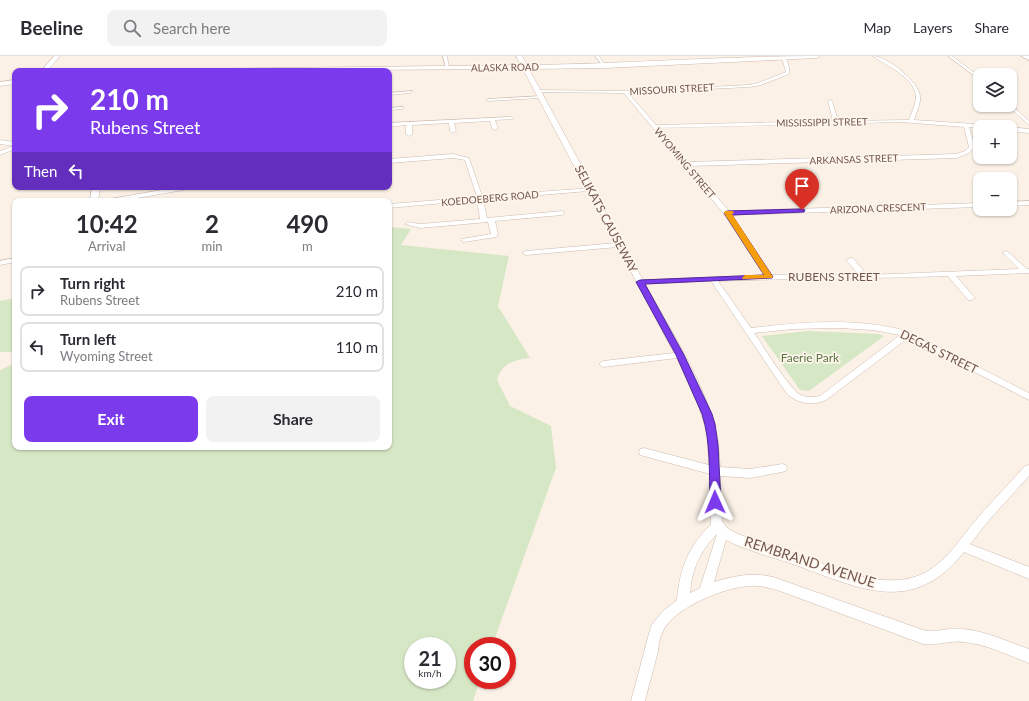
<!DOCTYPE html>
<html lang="en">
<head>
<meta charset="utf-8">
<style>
  body { margin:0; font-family:Lato,sans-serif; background:#f2f2f3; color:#2b2b33; height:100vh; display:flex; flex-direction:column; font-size:15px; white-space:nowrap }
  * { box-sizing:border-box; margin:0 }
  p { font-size:13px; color:#7c7c81 }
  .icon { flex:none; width:22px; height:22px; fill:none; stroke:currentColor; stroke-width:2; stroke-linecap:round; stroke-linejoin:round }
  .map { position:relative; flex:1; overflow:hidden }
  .side { position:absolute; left:12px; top:142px; width:380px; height:252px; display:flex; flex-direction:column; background:#fff; border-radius:8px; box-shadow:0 1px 3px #0004 }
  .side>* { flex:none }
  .banner { position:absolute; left:12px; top:12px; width:380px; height:122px; border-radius:8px; box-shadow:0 1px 3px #0004; background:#7c3aed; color:#fff; overflow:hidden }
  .controls { position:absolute; left:973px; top:12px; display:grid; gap:8px }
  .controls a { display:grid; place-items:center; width:44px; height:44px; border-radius:8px; background:#fff; box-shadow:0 1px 3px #0004; font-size:20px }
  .speed { position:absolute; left:404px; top:581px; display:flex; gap:8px; font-size:20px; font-weight:700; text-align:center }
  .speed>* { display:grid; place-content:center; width:52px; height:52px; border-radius:50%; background:#fff; box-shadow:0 1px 3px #0004; line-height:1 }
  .speed small { font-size:10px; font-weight:400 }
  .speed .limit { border:6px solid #d22; background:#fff; color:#111 }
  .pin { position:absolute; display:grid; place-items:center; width:34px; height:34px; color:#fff; margin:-41px -17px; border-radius:50% 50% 50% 0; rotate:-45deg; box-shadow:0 0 4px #0007 }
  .pin .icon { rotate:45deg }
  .me { position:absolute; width:44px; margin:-22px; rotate:359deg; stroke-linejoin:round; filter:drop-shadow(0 0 3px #0008) }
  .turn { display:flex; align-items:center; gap:14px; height:84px; padding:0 12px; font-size:18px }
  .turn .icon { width:52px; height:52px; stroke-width:2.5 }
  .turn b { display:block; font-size:28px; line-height:34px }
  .then { display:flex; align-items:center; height:38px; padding:0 12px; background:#0003; gap:8px; font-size:15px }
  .eta { display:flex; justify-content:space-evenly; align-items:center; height:68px; text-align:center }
  .eta b { font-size:24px; font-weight:700; line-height:28px }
  .primary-button { display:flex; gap:8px; margin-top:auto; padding:8px 12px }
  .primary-button a { flex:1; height:46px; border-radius:8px; background:#7c3aed; color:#fff; font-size:16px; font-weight:700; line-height:46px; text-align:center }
  .primary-button a+a { background:#f2f2f3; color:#2b2b33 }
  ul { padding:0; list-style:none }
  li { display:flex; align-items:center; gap:12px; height:50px; margin:0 8px 6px; padding:0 4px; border:2px solid #e1e1e2; border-radius:8px }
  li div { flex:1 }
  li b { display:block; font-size:15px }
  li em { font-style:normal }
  header { display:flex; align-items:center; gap:24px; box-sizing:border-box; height:56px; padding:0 20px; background:#fff; border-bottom:1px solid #e1e1e2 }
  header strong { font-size:19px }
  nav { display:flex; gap:22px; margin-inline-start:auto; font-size:14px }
  .search { width:280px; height:36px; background:#f2f2f3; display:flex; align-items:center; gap:10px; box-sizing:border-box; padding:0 14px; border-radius:8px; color:#7c7c81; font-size:15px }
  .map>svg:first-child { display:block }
  .green { fill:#d6e7c5; fill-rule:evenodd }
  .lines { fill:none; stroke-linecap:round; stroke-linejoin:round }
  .street-casing { stroke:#cebab0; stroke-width:1 }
  .secondary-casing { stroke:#d0b9ad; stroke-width:1 }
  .street { fill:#fff; fill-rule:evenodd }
  .secondary { fill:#fff; fill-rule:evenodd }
  .route { fill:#7c3aed; stroke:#51269a }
  .slow { fill:#f59e0b }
  .labels { text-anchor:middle; stroke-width:3.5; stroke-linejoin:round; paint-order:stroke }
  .far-street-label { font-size:10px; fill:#72564d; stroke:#fef5ec }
  .street-label { font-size:12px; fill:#72564d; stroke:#fef5ec }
  .park-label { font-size:12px; fill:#587745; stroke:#fef5ec }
  .near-street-label { font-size:14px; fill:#72564d; stroke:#fef5ec }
</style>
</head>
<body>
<header>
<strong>Beeline</strong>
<div class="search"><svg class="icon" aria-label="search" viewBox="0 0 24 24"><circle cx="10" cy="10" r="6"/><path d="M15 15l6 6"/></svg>Search here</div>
<nav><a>Map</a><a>Layers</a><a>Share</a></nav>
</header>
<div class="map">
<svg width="1029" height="645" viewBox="0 0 1029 645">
  <rect width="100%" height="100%" fill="#fbf1e6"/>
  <g class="green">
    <path d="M389,171L411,173L401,189L509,200L498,250L530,302C515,303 501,308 497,324L510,350L551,370L556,412L492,590H473V624H480L473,645H0V314L15,307V391H389ZM413,590H447V624H413Z"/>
    <path d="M15,242V296H0V245Z"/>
    <path d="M808,275L879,278L884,280L809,335L800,334L762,280Z"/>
  </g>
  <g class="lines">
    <defs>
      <g id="street">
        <path d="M443,0H447L449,13L446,12Z"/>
        <path d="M595,0H599L606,11H604Z"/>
        <path d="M873,0C887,0 919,26 920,40C921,48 916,57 914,64L990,69L993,71H969L975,91L969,97L957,102L690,110L729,155L980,147V151L731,159L771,219H859L846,204L850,202H853L867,219L1019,213L1004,198L1002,197L1006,195L1008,196L1027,213H1029V217L956,220L975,242L971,244H968L948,220C871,223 795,222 718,225L751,272C803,266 859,261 910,276L1029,337V344L908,282L826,344C812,350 799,348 787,338L711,225L645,228C670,273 704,326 716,375C719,386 719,400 720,411L750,413L782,408L786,409L787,412L786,415L782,416L750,422L720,420L722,465L727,472L738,478C760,486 782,493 804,501C841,513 888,537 926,516C947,505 961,481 976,464C992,445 1009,428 1025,410L1029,409V420L990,463L970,488L1029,511V523L964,496C913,560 862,533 798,510C776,502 747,495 726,484L714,526C734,520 752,516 773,521L923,574C937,577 950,571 963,573C986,575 1008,586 1029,593V607C1008,599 986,588 963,586C950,584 937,590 923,588L780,535C770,532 760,529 750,530C725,531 672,552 662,577C659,583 659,589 658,595C654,612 649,628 645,645H631L651,570L662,556L677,544C680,511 688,492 711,468L710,418L644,400L640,399L639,396L640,393L644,392L709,409L707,376L698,348L677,302L603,311L599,308L603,305L674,297L618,191L526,199L522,197L526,195L616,187L588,135L483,144L487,162L562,155L565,157L562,159L495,165L498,178L496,181L464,186L462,185V183L491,178L488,166L420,172L405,168L408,166L420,168L480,163L477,144L389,152V148L477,141L465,104L453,102L389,107V103L453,98L469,102L482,140L592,132L643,224L764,219L724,158L624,37L538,36L536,35L538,34L625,35L749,29L758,27L786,16L782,2L784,1C788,4 790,13 789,18L761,29L749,31L628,37L656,69L833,65L828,45L830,44L832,45L838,65L909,64C911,57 916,48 916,40C914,20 886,10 873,0ZM901,66L964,71L969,91L965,95L956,98L687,106L658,72ZM838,272L873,274L900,279L820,340C814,341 807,342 801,339C789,333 764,291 754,277L793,273ZM717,478L700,532L690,537C692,513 700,495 717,478Z"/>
        <path d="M948,0H952L980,21V24Z"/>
        <path d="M412,35L410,37L389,39V37Z"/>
        <path d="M542,40L540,42L488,45L486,44L488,43Z"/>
        <path d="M1010,48L1029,65V69L1007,49Z"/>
        <path d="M403,51V53L389,54V52Z"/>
        <path d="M511,61L513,62V63L495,64L498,72L495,74L492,72L490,65L454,67L456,75L453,77L450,75L449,67L412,69V78L409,80L406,78V69L389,71V67Z"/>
        <path d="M1010,71L1029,73V77L1010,75Z"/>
        <path d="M0,84L15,86V93L0,99V95L14,90L0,88Z"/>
        <path d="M179,131H192L189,133L120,145H107L110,143Z"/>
        <path d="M1029,145V149L1010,150V146Z"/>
        <path d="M15,202V206L0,209V205Z"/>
      </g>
      <g id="secondary">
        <path d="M54,0H60L47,15H41Z"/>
        <path d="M516,0H522L527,9C625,8 722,0 820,0L817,2L605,12L529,13L594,133L590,136L586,133L523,13L189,15L192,13L521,9Z"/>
        <path d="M1021,0H1029V4Z"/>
        <path d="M15,24V28L0,30V26Z"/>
        <path d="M92,131H100L98,145H90Z"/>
      </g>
    </defs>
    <use href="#street" class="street-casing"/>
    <use href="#secondary" class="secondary-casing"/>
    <use href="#street" class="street"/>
    <use href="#secondary" class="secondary"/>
  </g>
  <path class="route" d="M802,153L805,154L804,156L732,159L773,221L772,222L645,228L684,299L712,358L715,368L718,389L721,446L719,450L715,451L711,450L710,446C709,418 711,386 702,358L676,299L636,226L640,224L764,219L724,157L727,155Z"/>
  <path class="slow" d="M725,155H733L734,157L732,158L773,221L772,222L743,223L742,222L745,219H764L724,157Z"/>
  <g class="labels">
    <g class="far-street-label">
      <text transform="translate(505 11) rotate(-1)" y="4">ALASKA ROAD</text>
      <text transform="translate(672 33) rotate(-3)" y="4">MISSOURI STREET</text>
      <text transform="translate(822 66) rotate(-1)" y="4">MISSISSIPPI STREET</text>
      <text transform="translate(854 103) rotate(-2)" y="4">ARKANSAS STREET</text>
      <text transform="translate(685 107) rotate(50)" y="4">WYOMING STREET</text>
      <text transform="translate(490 142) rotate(-5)" y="4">KOEDOEBERG ROAD</text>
      <text transform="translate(878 152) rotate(-2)" y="4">ARIZONA CRESCENT</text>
    </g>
    <g class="street-label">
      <text transform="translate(606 163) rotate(62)" y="4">SELIKATS CAUSEWAY</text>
      <text x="834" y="225">RUBENS STREET</text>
      <text transform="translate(939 296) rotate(26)" y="4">DEGAS STREET</text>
    </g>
    <g class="park-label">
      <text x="810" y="306">Faerie Park</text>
    </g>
    <g class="near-street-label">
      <text transform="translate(810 506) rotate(18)" y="5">REMBRAND AVENUE</text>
    </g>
  </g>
</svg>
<div class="controls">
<a><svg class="icon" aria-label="layers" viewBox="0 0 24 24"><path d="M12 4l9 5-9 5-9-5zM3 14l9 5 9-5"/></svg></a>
<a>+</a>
<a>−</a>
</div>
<div class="speed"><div>21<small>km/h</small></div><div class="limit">30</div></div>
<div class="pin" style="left:802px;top:154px;background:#d93025"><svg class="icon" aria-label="arrive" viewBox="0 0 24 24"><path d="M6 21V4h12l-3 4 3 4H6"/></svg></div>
<svg class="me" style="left:715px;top:446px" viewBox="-20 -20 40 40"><path d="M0-17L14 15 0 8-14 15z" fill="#7c3aed" stroke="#fff" stroke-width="4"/></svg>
<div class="banner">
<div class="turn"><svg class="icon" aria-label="right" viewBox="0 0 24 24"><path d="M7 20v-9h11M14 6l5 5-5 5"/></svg><div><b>210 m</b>Rubens Street</div></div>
<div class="then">Then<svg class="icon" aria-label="left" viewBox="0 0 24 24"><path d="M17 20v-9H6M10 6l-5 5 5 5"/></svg></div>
</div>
<section class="side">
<div class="eta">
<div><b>10:42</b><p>Arrival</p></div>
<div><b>2</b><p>min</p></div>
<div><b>490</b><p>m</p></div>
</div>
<ul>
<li><svg class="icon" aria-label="right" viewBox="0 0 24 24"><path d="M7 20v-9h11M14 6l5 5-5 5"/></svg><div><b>Turn right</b><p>Rubens Street</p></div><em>210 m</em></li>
<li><svg class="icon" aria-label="left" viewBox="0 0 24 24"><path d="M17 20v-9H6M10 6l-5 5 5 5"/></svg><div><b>Turn left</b><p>Wyoming Street</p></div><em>110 m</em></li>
</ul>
<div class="primary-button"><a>Exit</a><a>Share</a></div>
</section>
</div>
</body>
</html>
